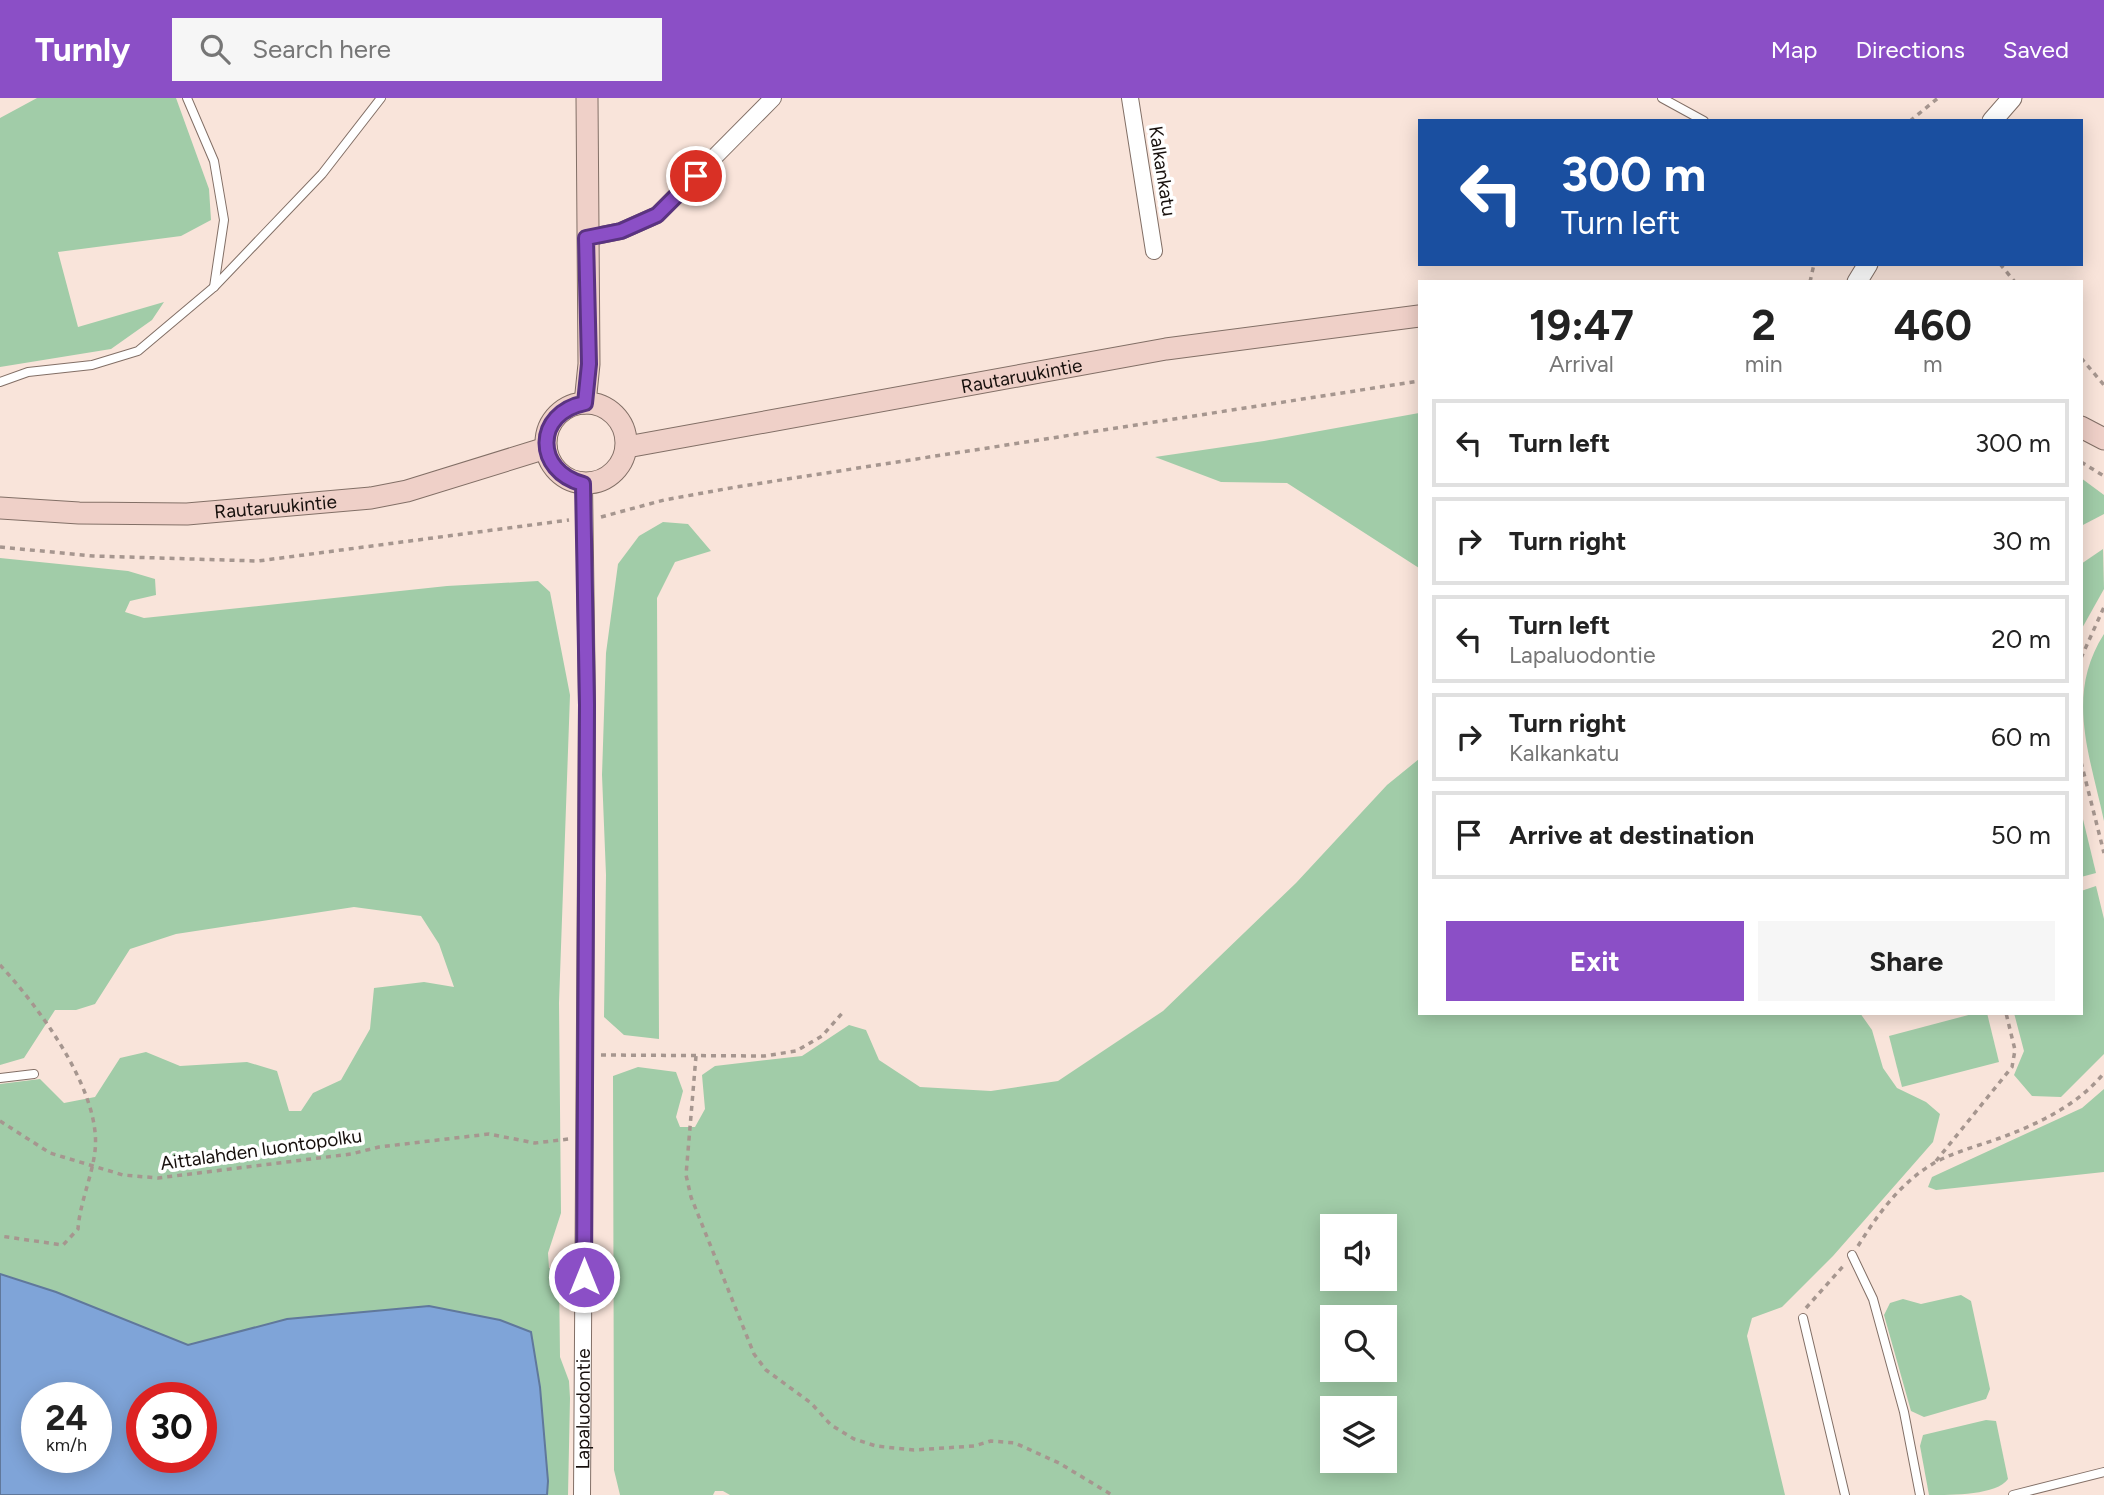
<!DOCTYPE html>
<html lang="en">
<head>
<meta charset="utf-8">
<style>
  body { margin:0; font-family:Figtree,sans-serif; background:#f6f6f6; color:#222; height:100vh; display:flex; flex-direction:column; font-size:26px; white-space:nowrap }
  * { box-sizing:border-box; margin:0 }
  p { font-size:23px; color:#767676 }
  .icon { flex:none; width:38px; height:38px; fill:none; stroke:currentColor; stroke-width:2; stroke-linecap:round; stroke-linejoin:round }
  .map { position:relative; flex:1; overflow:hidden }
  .sheet { position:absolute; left:1418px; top:182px; width:665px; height:735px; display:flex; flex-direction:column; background:#fff; border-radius:0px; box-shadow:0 4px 18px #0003 }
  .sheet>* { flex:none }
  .guide { position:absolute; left:1418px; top:21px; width:665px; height:147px; border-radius:0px; box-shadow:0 4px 18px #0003; background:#1a4fa0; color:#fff; overflow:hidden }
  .fabs { position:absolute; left:1320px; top:1116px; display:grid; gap:14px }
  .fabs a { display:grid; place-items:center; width:77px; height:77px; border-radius:0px; background:#fff; box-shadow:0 4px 18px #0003; font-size:35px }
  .speed { position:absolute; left:21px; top:1284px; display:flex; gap:14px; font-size:35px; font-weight:700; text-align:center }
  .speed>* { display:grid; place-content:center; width:91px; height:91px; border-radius:50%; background:#fff; box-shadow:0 4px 18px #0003; line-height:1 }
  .speed small { font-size:18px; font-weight:400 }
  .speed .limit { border:10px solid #d22; background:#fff; color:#111 }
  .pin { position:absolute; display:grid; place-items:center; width:60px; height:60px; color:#fff; margin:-30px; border:4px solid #fff; border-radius:50%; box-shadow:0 2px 7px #0007 }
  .me { position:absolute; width:77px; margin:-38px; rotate:0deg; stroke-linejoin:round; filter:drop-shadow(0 0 5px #0008) }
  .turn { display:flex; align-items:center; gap:24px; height:147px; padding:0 28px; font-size:32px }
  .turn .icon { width:91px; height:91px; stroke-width:2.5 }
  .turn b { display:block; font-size:49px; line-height:60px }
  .eta { display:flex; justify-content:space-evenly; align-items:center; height:119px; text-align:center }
  .eta b { font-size:42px; font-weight:700; line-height:49px }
  .cta { display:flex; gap:14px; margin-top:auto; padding:14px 28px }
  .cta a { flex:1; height:80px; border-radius:0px; background:#8b4fc6; color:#fff; font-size:28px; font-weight:700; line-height:80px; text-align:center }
  .cta a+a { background:#f6f6f6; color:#222 }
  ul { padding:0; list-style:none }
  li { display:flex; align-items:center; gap:21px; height:88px; margin:0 14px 10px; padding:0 14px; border:4px solid #e0e0e0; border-radius:0px }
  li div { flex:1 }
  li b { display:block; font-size:26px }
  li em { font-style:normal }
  header { display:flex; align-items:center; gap:42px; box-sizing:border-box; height:98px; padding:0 35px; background:#8b4fc6; color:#fff }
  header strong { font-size:33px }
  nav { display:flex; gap:38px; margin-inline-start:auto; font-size:24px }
  .search { width:490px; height:63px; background:#f6f6f6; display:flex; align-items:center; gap:18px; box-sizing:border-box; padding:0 24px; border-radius:0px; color:#767676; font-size:26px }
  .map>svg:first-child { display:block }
  .green { fill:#a1cca8; fill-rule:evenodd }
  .water { fill:#7fa4d8; stroke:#60789b; stroke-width:2; fill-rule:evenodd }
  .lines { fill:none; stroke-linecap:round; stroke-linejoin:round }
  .service-casing { stroke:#826f66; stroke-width:10 }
  .minor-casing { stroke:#826f66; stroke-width:18 }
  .tertiary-casing { stroke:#826f66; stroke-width:21 }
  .secondary-casing { stroke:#826f66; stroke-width:23 }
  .path { stroke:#a6968f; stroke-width:3.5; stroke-dasharray:5 5; stroke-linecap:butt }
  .service { stroke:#fff; stroke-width:8 }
  .minor { stroke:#fff; stroke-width:16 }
  .tertiary { stroke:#fff; stroke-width:19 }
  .secondary { stroke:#efd0c8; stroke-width:21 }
  .route-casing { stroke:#5a3381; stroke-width:18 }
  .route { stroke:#8b4fc6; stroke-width:12 }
  .labels { text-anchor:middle; stroke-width:7; stroke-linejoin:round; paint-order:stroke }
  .street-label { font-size:19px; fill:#17100d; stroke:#fff }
</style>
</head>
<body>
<header>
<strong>Turnly</strong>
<div class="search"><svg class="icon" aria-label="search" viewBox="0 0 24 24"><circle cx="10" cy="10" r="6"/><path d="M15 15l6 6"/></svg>Search here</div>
<nav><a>Map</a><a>Directions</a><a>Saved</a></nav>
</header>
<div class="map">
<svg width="2104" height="1397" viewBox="0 0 2104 1397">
  <rect width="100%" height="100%" fill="#f9e4da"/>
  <g class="green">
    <path d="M37,0H176L209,91L211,122L181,138L58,154L78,229L164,204L152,222L111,251L0,269V20Z"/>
    <path d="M1419,315V470L1287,385L1221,384L1155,359L1264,343Z"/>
    <path d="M2081,380L2104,397V416L2081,428Z"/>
    <path d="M663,424L688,426L711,453L675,464L657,500L659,941L624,937L604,919L606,777L602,677L606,555L618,466L639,438Z"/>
    <path d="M2103,451L2104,491L2081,532V466Z"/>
    <path d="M0,460L128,473L155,481L156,497L130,503L125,514L144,520L447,488L538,483L550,494L570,597L559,905L561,1115L548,1155L549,1170L559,1178L560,1259L569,1283L570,1300L568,1397H547L548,1383L540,1289L531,1234L500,1222L467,1217L222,1240L188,1247L56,1194L0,1176V986L40,981L64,1005L95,999L120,960L146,954L180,968L247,964L277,973L289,1013H301L313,995L341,982L370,931L374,890L424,884L454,889L439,846L421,818L354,809L176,836L130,851L95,906L76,912H55L24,960L0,967Z"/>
    <path d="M2104,536V723C2090,657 2065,597 2104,536Z"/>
    <path d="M1419,661V915H1860L1872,932L1883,970L1897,990L1926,1004L1940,1016L1933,1044L1833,1158L1782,1209L1752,1220L1747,1238L1785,1397H730L723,1393H715L713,1397H620L614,1372L613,978L638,969L676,974L683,993L676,1019L680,1029H695L705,1011L702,977L715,968L802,958L849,927L866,932L879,962L920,989L991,993L1058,983L1163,913L1296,785L1387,687ZM1332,1129H1384V1181H1332ZM1332,1220H1384V1272H1332ZM1332,1311H1384V1363H1332Z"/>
    <path d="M2081,713L2096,775L2081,779Z"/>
    <path d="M2096,788L2104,821V956L2061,999L2032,998L2014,977L2024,953L2014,915H2081V793Z"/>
    <path d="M1976,915H1987L1999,964L1902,989L1889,938Z"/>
    <path d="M2104,991V1074L1936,1092L1928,1089L1932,1079L2082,1010Z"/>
    <path d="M1961,1197L1971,1203L1990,1291L1986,1301L1924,1319L1911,1313L1884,1217L1890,1205L1903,1201L1921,1206Z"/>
    <path d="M1986,1322L1996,1323L2008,1381C1997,1397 1953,1397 1929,1397L1920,1348L1923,1337Z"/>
  </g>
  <path class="water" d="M0,1176L56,1194L188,1247L287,1221L429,1208L500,1222L531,1234L540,1289L548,1383L547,1397H0ZM37,1300H96V1360H37ZM142,1300H201V1360H142Z"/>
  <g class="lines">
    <defs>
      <g id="service">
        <path d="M187,0L214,63L224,122L214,189"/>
        <path d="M1662,0L1704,23"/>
        <path d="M0,284L28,274L92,267L138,253L214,189L322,76L381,0"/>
        <path d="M0,980L34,976"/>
        <path d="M1852,1157L1873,1201L1904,1314L1920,1397"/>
        <path d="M1803,1220L1845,1397"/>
        <path d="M2013,1397L2104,1374"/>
      </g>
      <g id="minor">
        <path d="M1130,0L1154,153"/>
        <path d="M586,140L621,133L657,117L773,0"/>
        <path id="s1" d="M582,1397L587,607L584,386"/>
      </g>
      <g id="tertiary">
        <path d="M1992,23L2012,0"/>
        <path d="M1857,184L1868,166"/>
      </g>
      <g id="secondary">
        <path d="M585,305L589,266L587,0"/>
        <circle cx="586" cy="345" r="40"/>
        <path d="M2081,329L2104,341"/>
        <path id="s2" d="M627,349L1166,251L1419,218"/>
        <path id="s3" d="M0,410L79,415L187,416L371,400L407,393L546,350"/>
      </g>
    </defs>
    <use href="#service" class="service-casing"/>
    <use href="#minor" class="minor-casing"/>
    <use href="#tertiary" class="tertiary-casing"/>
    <use href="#secondary" class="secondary-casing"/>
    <g class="path">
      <path d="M1910,23L1938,0"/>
      <path d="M2000,166L2015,184"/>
      <path d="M1810,184L1814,166"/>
      <path d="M2081,260L2104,287"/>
      <path d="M2081,364L2104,378"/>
      <path d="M601,419L664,402L736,389L1419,283"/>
      <path d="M0,449L93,458L258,463L569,422"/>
      <path d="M2081,560L2104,509"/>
      <path d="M2081,664L2104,755"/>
      <path d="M0,867C39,909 102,994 95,1053C92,1079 80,1104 78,1131L63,1147L0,1138"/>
      <path d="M601,957L764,958L796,953L822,938L844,913"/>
      <path d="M696,958L686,1077L691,1099L754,1256L766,1272L811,1305L831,1327L854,1341L876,1348L914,1352L974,1348L991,1343L1015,1345L1059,1365L1112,1397"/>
      <path d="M0,1023L50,1055L123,1077L158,1080L351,1056L379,1049L489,1036L535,1045L569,1041"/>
      <path d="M1936,1063L2012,969L2015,952L2006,915"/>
      <path d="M1858,1148C1878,1116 1900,1085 1934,1065C1954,1054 1978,1048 2000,1040C2038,1026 2078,1007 2104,975"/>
      <path d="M1806,1210L1845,1166"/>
    </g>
    <use href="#service" class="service"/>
    <use href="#minor" class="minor"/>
    <use href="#tertiary" class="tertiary"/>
    <use href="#secondary" class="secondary"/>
  </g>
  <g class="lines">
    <defs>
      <path id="route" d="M584,1179L587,607L583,386C534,373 534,315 585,305L589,266L586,140L621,133L657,117L696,78"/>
    </defs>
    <use href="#route" class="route-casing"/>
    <use href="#route" class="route"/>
  </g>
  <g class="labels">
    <g class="street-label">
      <text transform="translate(1163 73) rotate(81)" y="7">Kalkankatu</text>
      <text dy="7" stroke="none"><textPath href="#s2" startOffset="401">Rautaruukintie</textPath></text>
      <text dy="7" stroke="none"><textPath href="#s3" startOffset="276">Rautaruukintie</textPath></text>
      <text transform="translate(261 1051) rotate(-8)" y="7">Aittalahden luontopolku</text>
      <text dy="7" stroke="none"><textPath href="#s1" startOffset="86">Lapaluodontie</textPath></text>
    </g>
  </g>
</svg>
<div class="fabs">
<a><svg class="icon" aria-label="sound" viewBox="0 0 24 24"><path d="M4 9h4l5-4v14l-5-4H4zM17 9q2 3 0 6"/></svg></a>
<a><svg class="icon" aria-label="search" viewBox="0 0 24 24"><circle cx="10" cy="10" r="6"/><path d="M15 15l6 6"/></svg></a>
<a><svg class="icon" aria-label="layers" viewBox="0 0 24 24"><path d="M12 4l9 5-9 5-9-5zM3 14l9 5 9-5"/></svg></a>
</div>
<div class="speed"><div>24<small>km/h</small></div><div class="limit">30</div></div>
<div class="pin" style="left:696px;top:78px;background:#d93025"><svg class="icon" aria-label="arrive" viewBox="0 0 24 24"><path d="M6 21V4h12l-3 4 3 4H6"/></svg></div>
<svg class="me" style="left:584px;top:1179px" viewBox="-20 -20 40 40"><circle r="17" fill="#8b4fc6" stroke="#fff" stroke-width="3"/><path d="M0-11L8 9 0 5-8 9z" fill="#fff"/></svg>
<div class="guide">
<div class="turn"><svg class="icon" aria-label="left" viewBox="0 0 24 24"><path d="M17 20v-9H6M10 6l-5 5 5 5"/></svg><div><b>300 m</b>Turn left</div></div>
</div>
<section class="sheet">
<div class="eta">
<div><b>19:47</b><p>Arrival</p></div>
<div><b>2</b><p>min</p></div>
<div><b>460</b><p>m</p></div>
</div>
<ul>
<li><svg class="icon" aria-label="left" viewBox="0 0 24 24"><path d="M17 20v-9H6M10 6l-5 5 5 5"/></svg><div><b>Turn left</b></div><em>300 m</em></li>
<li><svg class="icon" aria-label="right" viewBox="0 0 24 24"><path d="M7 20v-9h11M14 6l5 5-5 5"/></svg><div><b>Turn right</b></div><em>30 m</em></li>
<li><svg class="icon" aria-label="left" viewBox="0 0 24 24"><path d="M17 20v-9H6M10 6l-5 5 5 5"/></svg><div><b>Turn left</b><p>Lapaluodontie</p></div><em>20 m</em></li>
<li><svg class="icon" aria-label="right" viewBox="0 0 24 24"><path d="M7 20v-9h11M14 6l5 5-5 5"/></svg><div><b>Turn right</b><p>Kalkankatu</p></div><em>60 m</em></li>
<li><svg class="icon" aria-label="arrive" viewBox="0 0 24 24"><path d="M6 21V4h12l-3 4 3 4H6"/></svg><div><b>Arrive at destination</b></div><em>50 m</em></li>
</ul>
<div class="cta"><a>Exit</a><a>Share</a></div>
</section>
</div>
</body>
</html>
